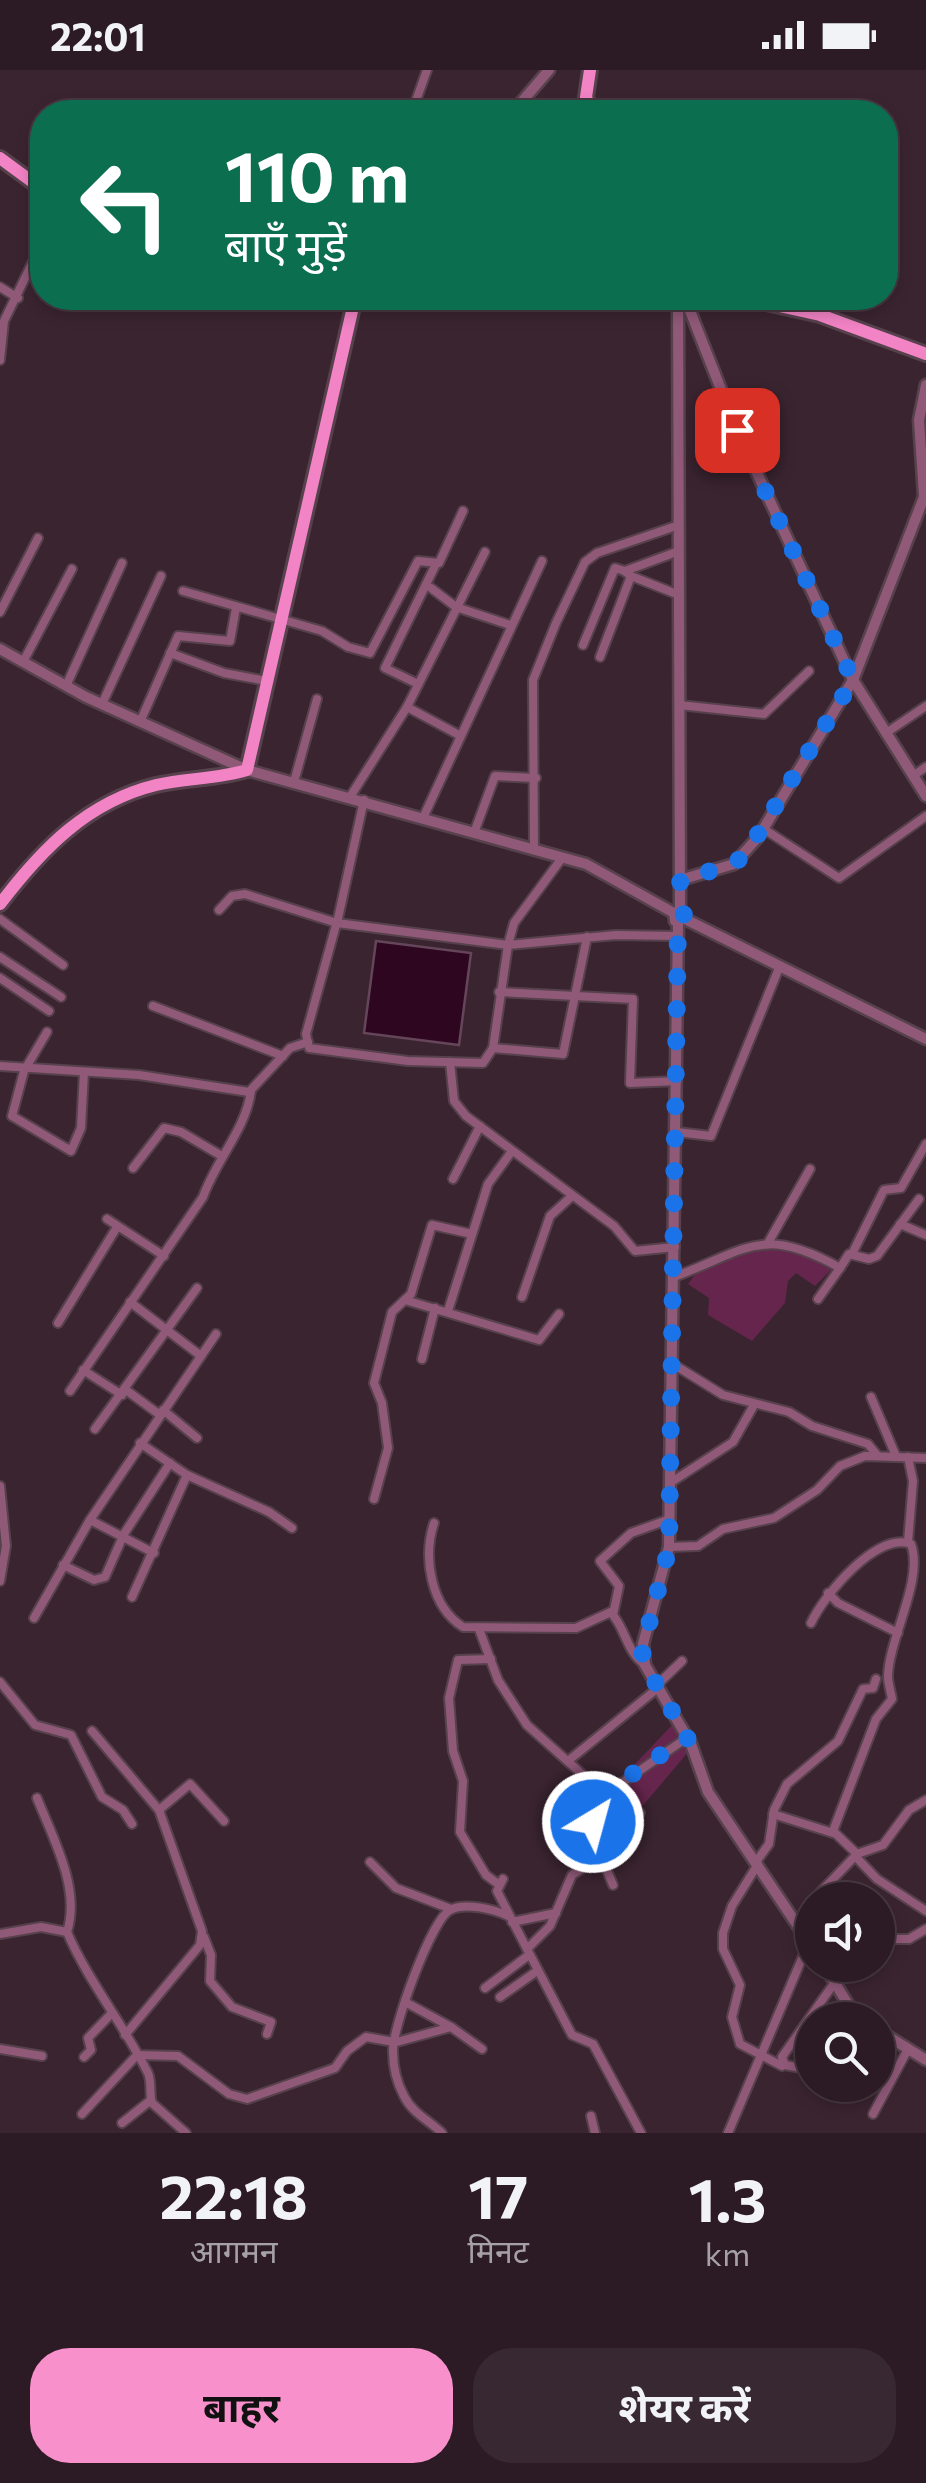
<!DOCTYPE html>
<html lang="hi">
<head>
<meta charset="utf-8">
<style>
  body { margin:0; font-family:Commissioner,"Noto Sans Devanagari",sans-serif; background:#382831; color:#f1f3f6; height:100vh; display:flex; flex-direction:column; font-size:38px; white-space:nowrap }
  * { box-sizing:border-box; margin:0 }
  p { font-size:32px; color:#a6a1a6 }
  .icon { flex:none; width:55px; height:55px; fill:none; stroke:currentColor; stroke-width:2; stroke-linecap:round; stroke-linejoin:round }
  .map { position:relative; height:2063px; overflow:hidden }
  .sheet { display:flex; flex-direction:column; background:#2c1b24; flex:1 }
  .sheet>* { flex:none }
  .top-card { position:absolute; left:30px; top:30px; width:868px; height:210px; border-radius:40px; box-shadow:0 5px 15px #0003,0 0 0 2px #483941; background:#0b6e4f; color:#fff; overflow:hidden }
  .tools { position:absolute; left:795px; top:1812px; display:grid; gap:20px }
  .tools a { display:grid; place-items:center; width:100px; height:100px; border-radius:50%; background:#2c1b24; box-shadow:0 5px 15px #0003,0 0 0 2px #483941; font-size:50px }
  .pin { position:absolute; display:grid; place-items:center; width:85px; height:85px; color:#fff; margin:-42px; border-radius:20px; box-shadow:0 5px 15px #0006 }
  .me { position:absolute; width:110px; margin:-55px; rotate:37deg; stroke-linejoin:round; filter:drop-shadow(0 0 8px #0008) }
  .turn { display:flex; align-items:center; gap:35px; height:210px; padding:0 30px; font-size:45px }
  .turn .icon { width:130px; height:130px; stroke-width:2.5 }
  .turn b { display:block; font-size:70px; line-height:85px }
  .eta { display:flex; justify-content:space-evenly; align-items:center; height:170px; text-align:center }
  .eta b { font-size:60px; font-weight:700; line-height:70px }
  .primary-button { display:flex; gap:20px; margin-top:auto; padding:20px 30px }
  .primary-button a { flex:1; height:115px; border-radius:40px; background:#f890cc; color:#111; font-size:40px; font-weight:700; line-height:115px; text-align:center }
  .primary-button a+a { background:#382831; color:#f1f3f6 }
  .status { display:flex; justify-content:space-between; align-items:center; height:70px; padding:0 50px; background:#2c1b24; direction:ltr }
  .status svg { height:28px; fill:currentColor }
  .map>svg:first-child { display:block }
  .green { fill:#65254d }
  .water { fill:#2e0620; stroke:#654559; stroke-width:2.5 }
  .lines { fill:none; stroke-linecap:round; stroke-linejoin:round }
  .minor-casing { stroke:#56414c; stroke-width:12 }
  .tertiary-casing { stroke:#56414c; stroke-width:15 }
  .primary-casing { stroke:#56414c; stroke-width:18 }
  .minor { stroke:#905978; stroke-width:8 }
  .tertiary { stroke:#905978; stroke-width:10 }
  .primary { stroke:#f283c5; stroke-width:12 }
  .route { stroke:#1a73e8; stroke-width:18; stroke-dasharray:0 32.4 }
</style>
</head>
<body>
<div class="status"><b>22:01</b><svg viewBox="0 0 49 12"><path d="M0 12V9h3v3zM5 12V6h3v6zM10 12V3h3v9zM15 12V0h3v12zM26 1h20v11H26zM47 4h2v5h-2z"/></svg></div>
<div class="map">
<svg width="926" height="2063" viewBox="0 0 926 2063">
  <rect width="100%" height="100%" fill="#3a2430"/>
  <g class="green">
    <path d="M763,1173L811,1186L831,1200L815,1216L796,1203L788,1211L785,1233L752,1271L708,1245L709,1228L688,1214L696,1203Z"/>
    <path d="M675,1652L689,1681L640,1739L616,1714Z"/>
  </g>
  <path class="water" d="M376,871L471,883L459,975L364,963Z"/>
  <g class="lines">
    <defs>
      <g id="minor">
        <path d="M412,42L427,0"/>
        <path d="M0,217L18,228"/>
        <path d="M0,290L4,251L42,173"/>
        <path d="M742,371L758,361L764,333"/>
        <path d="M631,506L679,525"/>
        <path d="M431,518L456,537L510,555"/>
        <path d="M183,521L322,561L348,577L370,583L418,491L439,493L463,441"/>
        <path d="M0,542L38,468"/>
        <path d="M583,575L615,498L625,501L679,481"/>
        <path d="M170,583L224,603L267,611"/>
        <path d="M600,587L631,506L624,501"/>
        <path d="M23,592L72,499"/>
        <path d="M418,614L385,598L435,496"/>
        <path d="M66,616L122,493"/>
        <path d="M102,634L161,506"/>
        <path d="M679,635L764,644L809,601"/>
        <path d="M140,652L178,566L230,571L236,538"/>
        <path d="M886,663L926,636"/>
        <path d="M459,665L407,637L485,482"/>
        <path d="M913,706L926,697"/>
        <path d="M294,712L317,629"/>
        <path d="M350,727L407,637"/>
        <path d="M423,748L542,491"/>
        <path d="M764,759L839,808L926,746"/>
        <path d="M474,763L495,706L536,708"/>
        <path d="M534,780L533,610L556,553L585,492L597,483L679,455"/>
        <path d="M562,788L514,853L508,875L616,865L678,866"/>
        <path d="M219,840L232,826L245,824L337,853L508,875L493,978L483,993L408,991L309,978L306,964L336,855L337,853L364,730"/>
        <path d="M0,849L63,895"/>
        <path d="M0,887L61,927"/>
        <path d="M0,908L49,941"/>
        <path d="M499,922L633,929L630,1013L677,1011"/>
        <path d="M153,936L283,986"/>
        <path d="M47,962L24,1001L12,1046L71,1081L81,1058L84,1002"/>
        <path d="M493,978L563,984L587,867"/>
        <path d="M450,992L454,1031L466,1046L614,1156L635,1181L675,1177"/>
        <path d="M0,996L139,1005L249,1022L290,978L308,972"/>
        <path d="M677,1062L711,1066L779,898"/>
        <path d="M133,1098L164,1058L181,1062L220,1085"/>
        <path d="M453,1109L480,1056"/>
        <path d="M107,1149L164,1186"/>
        <path d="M900,1154L926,1165"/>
        <path d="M768,1173L810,1099"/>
        <path d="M852,1184L884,1120L901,1118L926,1074"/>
        <path d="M840,1198L849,1184L869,1189L877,1186L919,1129"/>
        <path d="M674,1207C747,1180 762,1154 840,1198L818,1229"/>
        <path d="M522,1227L550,1146L572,1126"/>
        <path d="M405,1230L539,1270L559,1244"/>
        <path d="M130,1232L201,1286"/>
        <path d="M448,1241L488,1114L512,1081"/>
        <path d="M58,1253L117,1157"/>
        <path d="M422,1289L435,1238"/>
        <path d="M673,1294L723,1325L789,1342L812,1356L868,1374L877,1385"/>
        <path d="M83,1300L122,1325"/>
        <path d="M126,1320L160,1345"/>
        <path d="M70,1321L203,1127C216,1090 246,1059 251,1021"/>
        <path d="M871,1327L896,1386"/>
        <path d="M163,1340L197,1368"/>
        <path d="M95,1359L197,1218"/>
        <path d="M140,1373L187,1405L269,1442L292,1458"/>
        <path d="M670,1413L733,1372L754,1335"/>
        <path d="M0,1416L6,1476L0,1511"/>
        <path d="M374,1429L388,1378L382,1333L374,1313L392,1242L411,1224L432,1155L472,1164"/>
        <path d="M90,1450L154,1483"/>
        <path d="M434,1453C423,1487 430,1536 463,1557L576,1558L613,1541"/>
        <path d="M908,1472L913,1411L908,1387"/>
        <path d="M669,1477L698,1476L723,1459L774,1448L817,1420L840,1396L865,1386L926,1388"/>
        <path d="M63,1495L94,1510L105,1507L124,1464L170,1393"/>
        <path d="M828,1523L838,1533L898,1563"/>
        <path d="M132,1527L187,1405"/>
        <path d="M34,1548L90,1450L216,1264"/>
        <path d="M811,1553C824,1525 877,1461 911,1474C924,1510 889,1568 888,1606C888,1614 891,1622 892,1629L876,1649L833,1761L857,1784"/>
        <path d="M479,1559L498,1610L527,1655L583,1705"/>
        <path d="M491,1589L458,1590L449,1628L453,1681L463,1711L460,1762L486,1805L498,1814"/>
        <path d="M645,1595C627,1582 626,1561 613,1545L619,1516L600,1491L631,1463L670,1449"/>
        <path d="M0,1612L35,1655L71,1665L102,1727L123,1740L132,1754"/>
        <path d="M657,1615L682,1591"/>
        <path d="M92,1661L159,1740L202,1861L200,1875L125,1965"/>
        <path d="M568,1691L658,1618"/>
        <path d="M37,1728C53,1768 81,1819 67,1862"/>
        <path d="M159,1740L190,1714L224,1751"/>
        <path d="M640,1743L610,1772L606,1783L572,1805L550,1856L527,1879L572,1965L593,1974L641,2063"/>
        <path d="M773,1744L833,1763"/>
        <path d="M568,1779L596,1765"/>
        <path d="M606,1783L597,1771L595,1739L609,1722L688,1667"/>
        <path d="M601,1786L613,1815"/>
        <path d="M855,1786L877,1809L926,1841"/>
        <path d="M370,1792L396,1818L451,1839"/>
        <path d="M756,1792L769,1774L774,1740L787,1714L838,1671L863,1619L873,1618L876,1609"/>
        <path d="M758,1794L732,1836L723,1863V1879L740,1915L732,1947L740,1974L782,1996"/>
        <path d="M503,1809L497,1821L527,1879"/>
        <path d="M813,1830L857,1784L883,1775L909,1740L926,1730"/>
        <path d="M512,1852L556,1843"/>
        <path d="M797,1854L812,1830"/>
        <path d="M0,1864L41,1857L67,1862C88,1911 124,1955 148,2003C152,2012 149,2023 152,2033L186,2063"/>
        <path d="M204,1867L211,1885L210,1911L232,1937L271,1952L267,1964"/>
        <path d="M878,1869H909L926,1859"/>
        <path d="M485,1918L529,1885"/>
        <path d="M500,1927L537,1901"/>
        <path d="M407,1933L451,1957"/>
        <path d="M393,1973L451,1957L482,1979"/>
        <path d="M0,1979L42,1986"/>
        <path d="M84,1987L91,1980L88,1968L112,1943"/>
        <path d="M812,2000L785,1995L782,1987L847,1895"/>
        <path d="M82,2044L137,1985L178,1986L229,2024L247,2029L335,1998L347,1981L366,1967L394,1972"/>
        <path d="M873,2044L907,1981"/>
        <path d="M591,2046L595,2063"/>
        <path d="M122,2053L151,2030"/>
        <path d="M442,2063C430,2051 412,2043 404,2026C397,2013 393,1996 393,1981C392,1959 431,1850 450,1840C464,1832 494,1839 508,1846"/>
        <path d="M728,2063L809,1872"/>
      </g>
      <g id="tertiary">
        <path d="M513,42L549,0"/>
        <path d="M678,228L680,841"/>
        <path d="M685,228L737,360L853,610L926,726"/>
        <path d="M924,426L919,350L926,315"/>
        <path d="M0,579L86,627L247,700L586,794L674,843L680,841L683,848L675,851L674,843"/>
        <path d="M680,810L734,794L759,766L853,610L926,422"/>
        <path d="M683,848L926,969"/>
        <path d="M678,852L669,1477L643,1574L645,1595L691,1674L708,1722L812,1877"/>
        <path d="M824,1895L849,1936L865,1950"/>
        <path d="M878,1960L926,1990"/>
      </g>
      <g id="primary">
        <path d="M590,0L586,27L591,42"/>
        <path d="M0,88L42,119"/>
        <path d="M588,228H591"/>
        <path d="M744,228L820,245L926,284"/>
        <path d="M0,834C42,779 87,732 156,715C186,708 218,709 247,700L355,228"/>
      </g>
    </defs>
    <use href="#minor" class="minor-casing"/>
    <use href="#tertiary" class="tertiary-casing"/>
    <use href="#primary" class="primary-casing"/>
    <use href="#minor" class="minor"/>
    <use href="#tertiary" class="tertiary"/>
    <use href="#primary" class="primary"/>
  </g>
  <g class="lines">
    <path class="route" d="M593,1752C591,1724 666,1682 688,1668L645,1595L642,1581L669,1478L678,852L684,846L680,810L734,794L747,782L853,610L737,360"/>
  </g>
</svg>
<div class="tools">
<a><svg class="icon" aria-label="sound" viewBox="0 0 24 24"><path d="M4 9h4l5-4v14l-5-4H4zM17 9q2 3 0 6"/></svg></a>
<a><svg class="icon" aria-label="search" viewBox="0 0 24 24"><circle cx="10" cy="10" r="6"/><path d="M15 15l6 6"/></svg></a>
</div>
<div class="pin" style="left:737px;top:360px;background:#d93025"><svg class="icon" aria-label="arrive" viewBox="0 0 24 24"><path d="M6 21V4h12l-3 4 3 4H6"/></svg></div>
<svg class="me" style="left:593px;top:1752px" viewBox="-20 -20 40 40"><circle r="17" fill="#1a73e8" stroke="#fff" stroke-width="3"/><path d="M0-11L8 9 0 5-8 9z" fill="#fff"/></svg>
<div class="top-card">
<div class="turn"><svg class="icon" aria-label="left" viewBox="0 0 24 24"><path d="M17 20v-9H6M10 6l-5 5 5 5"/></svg><div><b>110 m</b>बाएँ मुड़ें</div></div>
</div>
</div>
<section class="sheet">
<div class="eta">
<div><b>22:18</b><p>आगमन</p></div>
<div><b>17</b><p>मिनट</p></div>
<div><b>1.3</b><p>km</p></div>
</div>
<div class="primary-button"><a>बाहर</a><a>शेयर करें</a></div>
</section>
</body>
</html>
